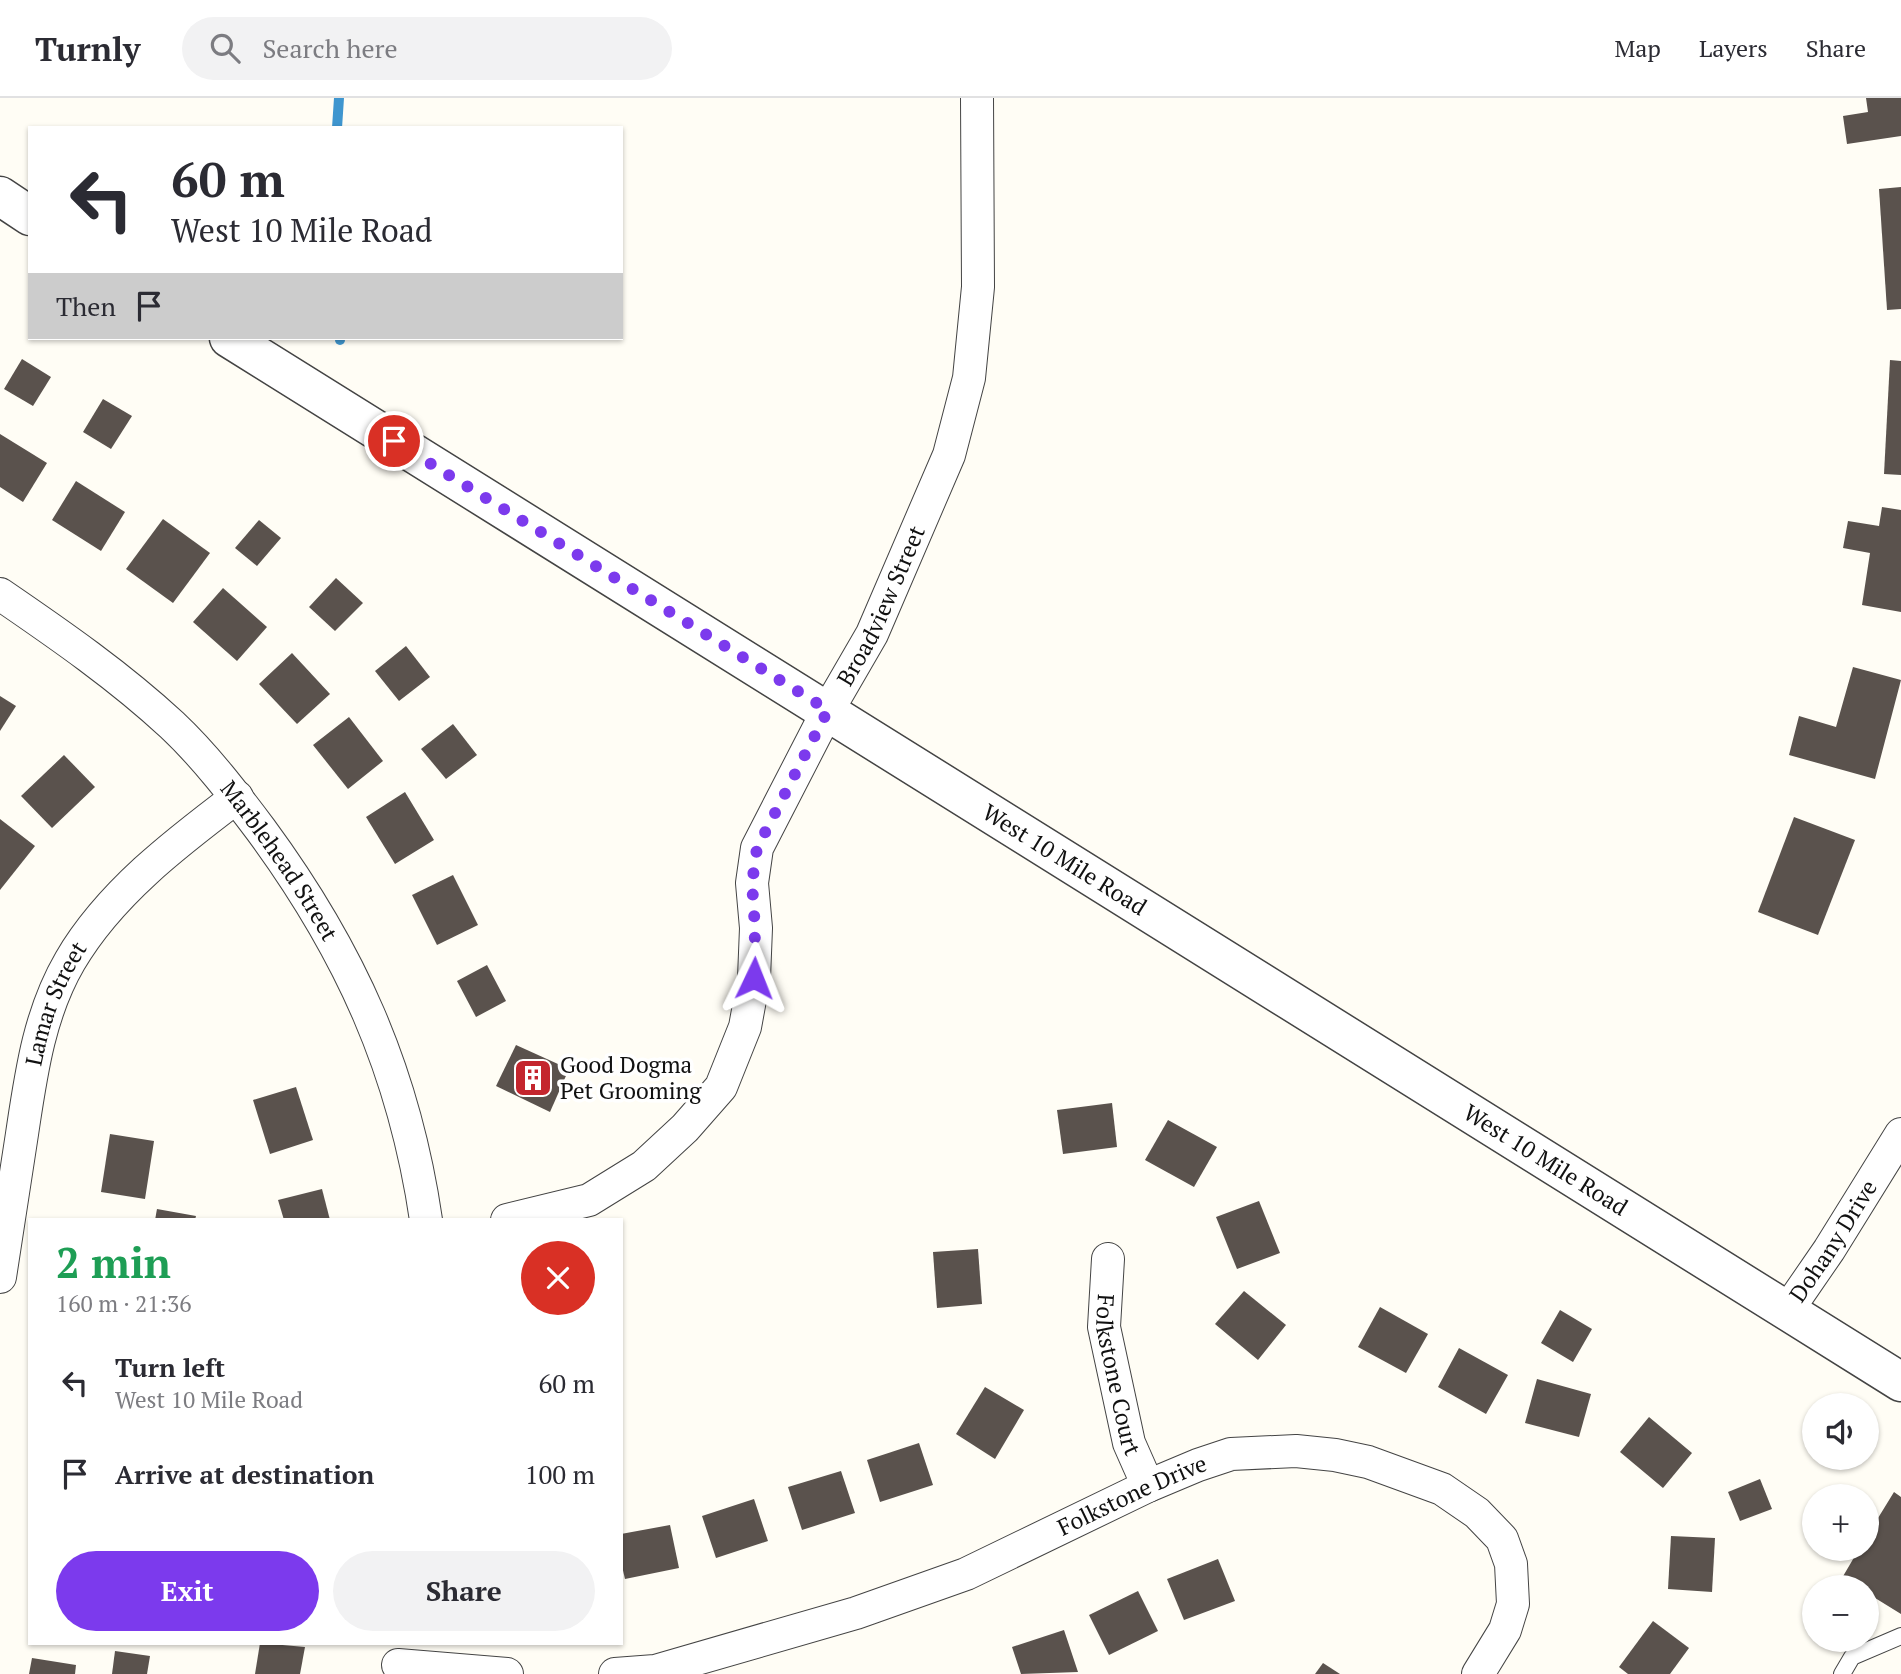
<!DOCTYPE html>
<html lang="en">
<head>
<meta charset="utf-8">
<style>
  body { margin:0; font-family:"PT Serif",serif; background:#f2f2f3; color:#2b2b33; height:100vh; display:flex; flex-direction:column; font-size:26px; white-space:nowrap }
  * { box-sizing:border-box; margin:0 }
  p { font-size:23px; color:#7c7c81 }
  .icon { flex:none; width:38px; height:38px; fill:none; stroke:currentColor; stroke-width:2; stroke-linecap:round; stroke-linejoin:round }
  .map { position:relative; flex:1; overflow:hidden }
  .drawer { position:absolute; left:28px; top:1120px; width:595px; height:427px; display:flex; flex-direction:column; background:#fff; border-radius:0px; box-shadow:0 2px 5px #0004 }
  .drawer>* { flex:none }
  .top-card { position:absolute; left:28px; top:28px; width:595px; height:214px; border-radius:0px; box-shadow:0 2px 5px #0004; background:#fff; color:#2b2b33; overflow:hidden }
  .fabs { position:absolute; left:1802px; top:1295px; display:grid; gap:14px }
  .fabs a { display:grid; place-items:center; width:77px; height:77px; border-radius:50%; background:#fff; box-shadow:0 2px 5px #0004; font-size:35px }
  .pin { position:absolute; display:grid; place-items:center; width:60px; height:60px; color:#fff; margin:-30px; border:4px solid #fff; border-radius:50%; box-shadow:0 2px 7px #0007 }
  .me { position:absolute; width:77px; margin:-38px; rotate:2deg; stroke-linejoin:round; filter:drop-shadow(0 0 5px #0008) }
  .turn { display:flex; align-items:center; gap:24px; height:147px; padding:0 28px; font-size:32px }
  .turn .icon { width:91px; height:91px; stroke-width:2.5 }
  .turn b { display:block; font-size:49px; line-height:60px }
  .then { display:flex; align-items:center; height:66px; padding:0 28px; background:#0003; gap:14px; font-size:26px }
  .round { display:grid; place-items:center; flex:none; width:74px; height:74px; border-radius:37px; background:#f2f2f3 }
  .overview { display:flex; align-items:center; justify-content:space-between; height:119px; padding:0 28px }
  h1 { font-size:42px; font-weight:800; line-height:52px; color:#1e9e55 }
  .primary-button { display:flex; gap:14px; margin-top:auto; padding:14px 28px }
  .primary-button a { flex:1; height:80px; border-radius:42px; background:#7c3aed; color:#fff; font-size:28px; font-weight:800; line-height:80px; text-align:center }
  .primary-button a+a { background:#f2f2f3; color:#2b2b33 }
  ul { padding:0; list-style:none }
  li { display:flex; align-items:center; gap:21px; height:91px; padding:0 28px }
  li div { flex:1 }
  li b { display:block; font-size:26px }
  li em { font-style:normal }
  header { display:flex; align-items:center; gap:42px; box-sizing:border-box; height:98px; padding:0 35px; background:#fff; border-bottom:2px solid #e1e1e2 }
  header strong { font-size:33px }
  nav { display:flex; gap:38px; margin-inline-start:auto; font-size:24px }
  .search { width:490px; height:63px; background:#f2f2f3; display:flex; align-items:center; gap:18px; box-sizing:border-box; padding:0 24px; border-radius:38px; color:#7c7c81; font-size:26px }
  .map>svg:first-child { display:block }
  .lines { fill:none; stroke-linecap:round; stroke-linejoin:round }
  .stream { stroke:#3f96cf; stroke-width:10 }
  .building { fill:#5a524d }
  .service-casing { stroke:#444; stroke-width:18 }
  .minor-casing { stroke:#444; stroke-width:34 }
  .tertiary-casing { stroke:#444; stroke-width:41 }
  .service { stroke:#fff; stroke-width:16 }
  .minor { stroke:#fff; stroke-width:32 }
  .tertiary { stroke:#fff; stroke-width:38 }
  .route { stroke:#7c3aed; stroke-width:12; stroke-dasharray:0 21.6 }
  .labels { text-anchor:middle; stroke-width:7; stroke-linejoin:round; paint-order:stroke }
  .street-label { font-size:23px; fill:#111; stroke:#fff }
  .poi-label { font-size:23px; fill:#111; stroke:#fff; text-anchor:start }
</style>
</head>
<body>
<header>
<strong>Turnly</strong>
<div class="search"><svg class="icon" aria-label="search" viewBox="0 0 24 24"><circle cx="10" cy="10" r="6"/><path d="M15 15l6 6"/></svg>Search here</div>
<nav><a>Map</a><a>Layers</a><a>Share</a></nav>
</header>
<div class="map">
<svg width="1901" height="1576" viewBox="0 0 1901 1576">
  <rect width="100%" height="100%" fill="#fffdf5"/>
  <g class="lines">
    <g class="stream">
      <path d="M337,30L339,0"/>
      <path d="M340,242V240"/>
    </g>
  </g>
  <g class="building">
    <path d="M1866,0H1901V38L1847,46L1843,18L1868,14Z"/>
    <path d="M1901,89V211L1887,212L1879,91Z"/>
    <path d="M22,261L51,279L33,308L4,291Z"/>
    <path d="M1890,262L1901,263V377L1884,376Z"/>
    <path d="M103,301L132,318L111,351L83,334Z"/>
    <path d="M0,336L47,365L23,404L0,389Z"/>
    <path d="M76,383L125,414L101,453L52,422Z"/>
    <path d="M1882,409L1901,412V514L1862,507L1870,455L1843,450L1848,423L1879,428Z"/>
    <path d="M163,421L210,455L173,505L126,471Z"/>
    <path d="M259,422L281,440L257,468L235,450Z"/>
    <path d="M336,480L363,505L335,533L309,509Z"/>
    <path d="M223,490L267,529L237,563L193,524Z"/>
    <path d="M406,548L430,579L399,603L375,573Z"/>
    <path d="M292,555L330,596L297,626L259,586Z"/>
    <path d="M1853,569L1901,582L1875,681L1789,657L1799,618L1836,629Z"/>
    <path d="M0,598L16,608L0,633Z"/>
    <path d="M349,619L383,663L348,691L313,647Z"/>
    <path d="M453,626L477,657L446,681L421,651Z"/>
    <path d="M64,657L95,689L52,730L21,698Z"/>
    <path d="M405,694L434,742L395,766L366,719Z"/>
    <path d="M1794,719L1855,742L1818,837L1758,814Z"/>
    <path d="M0,721L35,748L0,792Z"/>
    <path d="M453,777L478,827L437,847L412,797Z"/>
    <path d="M487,867L506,903L476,919L457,883Z"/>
    <path d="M516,947L569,971L550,1014L496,988Z"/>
    <path d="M296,989L313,1042L270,1056L253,1002Z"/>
    <path d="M1112,1005L1117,1049L1063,1056L1057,1012Z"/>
    <path d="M1168,1022L1217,1049L1194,1089L1145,1062Z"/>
    <path d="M110,1036L154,1043L145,1101L101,1094Z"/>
    <path d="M322,1091L330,1122H284L278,1102Z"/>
    <path d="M1259,1103L1280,1155L1237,1171L1216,1119Z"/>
    <path d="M157,1111L196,1118L195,1122H155Z"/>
    <path d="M978,1151L982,1206L937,1210L933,1154Z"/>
    <path d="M1244,1193L1286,1227L1258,1262L1215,1226Z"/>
    <path d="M1380,1209L1428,1236L1406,1275L1358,1249Z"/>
    <path d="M1560,1212L1592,1231L1573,1264L1541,1245Z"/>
    <path d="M1459,1250L1508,1277L1486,1316L1438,1289Z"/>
    <path d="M1537,1281L1591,1296L1579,1339L1525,1325Z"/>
    <path d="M985,1289L1024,1312L995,1361L956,1336Z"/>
    <path d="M1649,1319L1692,1355L1663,1390L1620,1354Z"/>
    <path d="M919,1345L933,1387L880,1404L867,1362Z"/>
    <path d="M841,1373L855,1415L802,1432L788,1389Z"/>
    <path d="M1760,1381L1772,1411L1740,1423L1728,1394Z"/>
    <path d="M1894,1394L1901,1399V1516L1867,1495V1489H1857L1842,1480L1859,1451H1867V1438Z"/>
    <path d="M754,1401L768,1443L716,1460L702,1418Z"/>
    <path d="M670,1427L679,1470L625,1481L621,1464V1436Z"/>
    <path d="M1671,1438L1715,1440L1712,1494L1668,1491Z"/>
    <path d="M1218,1461L1235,1503L1184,1522L1167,1481Z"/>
    <path d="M1138,1493L1158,1533L1109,1557L1089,1517Z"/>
    <path d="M1653,1523L1689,1550L1670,1576H1628L1619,1569Z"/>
    <path d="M1064,1532L1078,1574L1021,1576L1012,1549Z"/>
    <path d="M260,1545L305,1549L300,1576H255Z"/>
    <path d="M115,1553L150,1558L147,1576H112Z"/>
    <path d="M32,1560L76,1567L75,1576H29Z"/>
    <path d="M1323,1565L1340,1576H1315Z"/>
  </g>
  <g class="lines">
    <defs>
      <path id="service" d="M1842,1576L1852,1559L1901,1538"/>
      <g id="minor">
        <path id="s1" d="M0,496C60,537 119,578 172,627C205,658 234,696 261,732C350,853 404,972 426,1122"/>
        <path id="s2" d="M507,1122L589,1102L644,1068L685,1030L721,989L745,929L754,880L756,830L752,785L757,750L828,612L872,536L949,357L969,280L978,189L977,0"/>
        <path id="s3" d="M1108,1161L1104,1229L1129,1345L1148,1388"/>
        <path id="s4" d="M0,1179C7,1131 15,1084 22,1036C31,976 39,916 70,863C109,796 176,745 237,699"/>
        <path id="s5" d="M1787,1213L1829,1152L1901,1036"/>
        <path d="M398,1567L507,1576"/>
        <path id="s6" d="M615,1576L655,1573L856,1515L966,1476L1148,1388L1198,1367L1231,1356L1296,1353L1335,1357L1368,1364L1442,1391L1477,1415L1502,1441L1511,1466L1513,1506L1505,1532L1478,1576"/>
      </g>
      <g id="tertiary">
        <path d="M0,98L30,118"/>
        <path id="s7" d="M229,240L1901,1284"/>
      </g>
    </defs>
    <use href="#service" class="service-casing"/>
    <use href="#minor" class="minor-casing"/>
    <use href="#tertiary" class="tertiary-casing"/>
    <use href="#service" class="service"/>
    <use href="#minor" class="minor"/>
    <use href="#tertiary" class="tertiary"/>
  </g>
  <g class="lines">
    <path class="route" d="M394,343L828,612L757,750L752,785L755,830L754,880"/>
  </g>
  <defs>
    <symbol id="building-square" viewBox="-11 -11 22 22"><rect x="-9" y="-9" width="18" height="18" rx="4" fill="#c4262e" stroke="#fff"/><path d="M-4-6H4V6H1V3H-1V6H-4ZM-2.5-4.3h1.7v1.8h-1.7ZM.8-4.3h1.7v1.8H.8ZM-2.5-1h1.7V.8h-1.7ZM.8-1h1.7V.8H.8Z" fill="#fff"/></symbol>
  </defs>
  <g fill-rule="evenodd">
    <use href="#building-square" x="511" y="958" width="44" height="44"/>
  </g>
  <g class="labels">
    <g class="street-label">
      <text dy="8" stroke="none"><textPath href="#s2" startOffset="777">Broadview Street</textPath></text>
      <text dy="8" stroke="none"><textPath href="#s7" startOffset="985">West 10 Mile Road</textPath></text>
      <text dy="8" stroke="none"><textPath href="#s1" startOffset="390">Marblehead Street</textPath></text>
      <text dy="8" stroke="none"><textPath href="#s4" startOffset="280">Lamar Street</textPath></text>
      <text dy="8" stroke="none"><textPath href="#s7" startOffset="1552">West 10 Mile Road</textPath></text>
      <text dy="8" stroke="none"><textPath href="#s5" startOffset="84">Dohany Drive</textPath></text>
      <text dy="8" stroke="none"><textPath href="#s3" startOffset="117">Folkstone Court</textPath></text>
      <text dy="8" stroke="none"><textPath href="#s6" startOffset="550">Folkstone Drive</textPath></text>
    </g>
    <g class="poi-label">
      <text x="560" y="975">Good Dogma<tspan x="560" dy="26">Pet Grooming</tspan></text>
    </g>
  </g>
</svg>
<div class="fabs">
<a><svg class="icon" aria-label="sound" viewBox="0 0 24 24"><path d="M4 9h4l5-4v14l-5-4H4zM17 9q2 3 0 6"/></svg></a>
<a>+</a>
<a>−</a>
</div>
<div class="pin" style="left:394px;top:343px;background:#d93025"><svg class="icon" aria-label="arrive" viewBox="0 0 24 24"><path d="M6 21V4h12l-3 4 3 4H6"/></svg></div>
<svg class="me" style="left:754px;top:880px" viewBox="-20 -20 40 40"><path d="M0-17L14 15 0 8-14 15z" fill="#7c3aed" stroke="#fff" stroke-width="4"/></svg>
<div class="top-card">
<div class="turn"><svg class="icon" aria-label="left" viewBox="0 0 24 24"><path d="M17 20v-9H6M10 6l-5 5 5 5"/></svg><div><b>60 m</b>West 10 Mile Road</div></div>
<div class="then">Then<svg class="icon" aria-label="arrive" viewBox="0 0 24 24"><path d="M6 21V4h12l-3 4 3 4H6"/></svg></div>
</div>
<section class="drawer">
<div class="overview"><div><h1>2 min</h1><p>160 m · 21:36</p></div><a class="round" style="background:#d93025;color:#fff"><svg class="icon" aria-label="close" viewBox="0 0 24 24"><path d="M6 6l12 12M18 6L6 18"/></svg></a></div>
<ul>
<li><svg class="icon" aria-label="left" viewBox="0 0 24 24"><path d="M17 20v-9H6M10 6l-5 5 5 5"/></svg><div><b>Turn left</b><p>West 10 Mile Road</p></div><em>60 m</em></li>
<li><svg class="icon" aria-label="arrive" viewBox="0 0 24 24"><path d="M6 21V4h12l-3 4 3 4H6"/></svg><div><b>Arrive at destination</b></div><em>100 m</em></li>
</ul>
<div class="primary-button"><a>Exit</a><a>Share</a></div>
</section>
</div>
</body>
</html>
